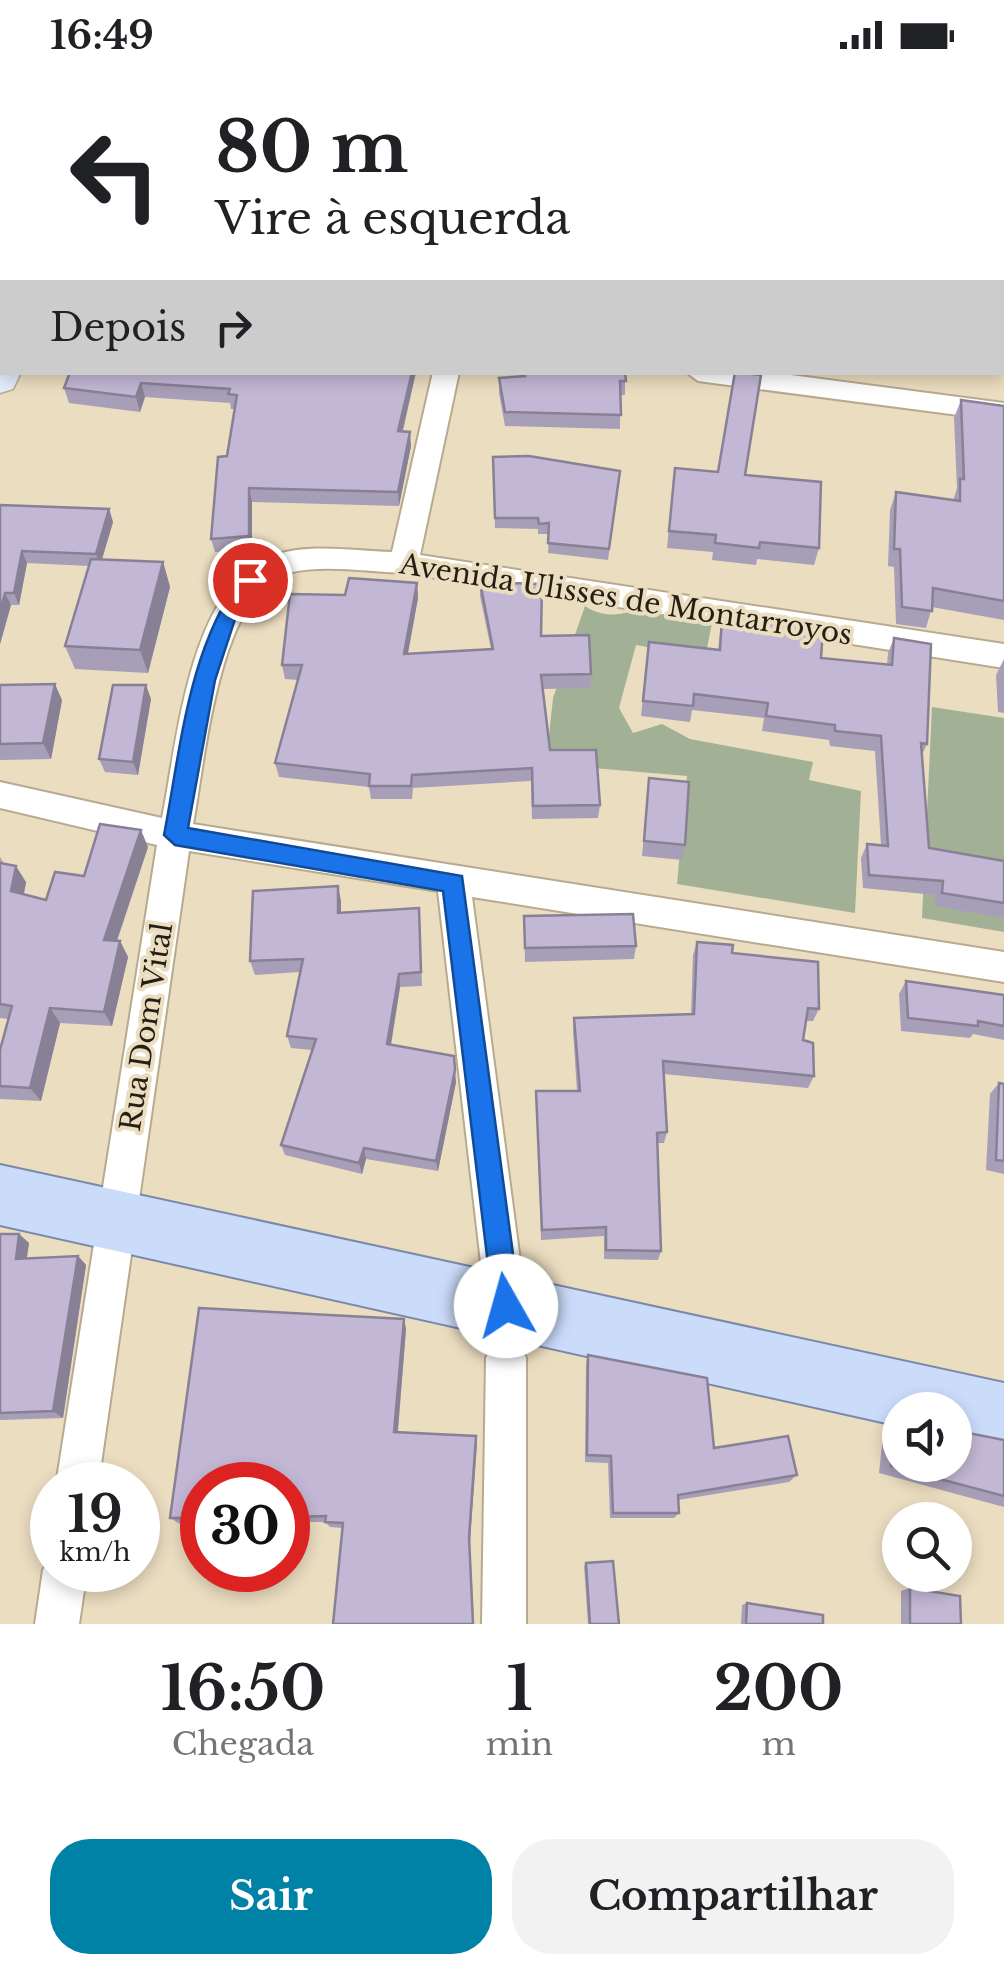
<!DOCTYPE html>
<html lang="pt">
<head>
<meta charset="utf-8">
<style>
  body { margin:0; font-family:"Libre Baskerville",serif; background:#f2f2f2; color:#202124; height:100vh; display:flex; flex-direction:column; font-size:38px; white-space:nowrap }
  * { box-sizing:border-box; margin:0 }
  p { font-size:32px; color:#757577 }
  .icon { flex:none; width:55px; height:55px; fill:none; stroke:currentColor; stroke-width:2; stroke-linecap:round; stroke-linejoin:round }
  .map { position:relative; height:1554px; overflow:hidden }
  .drawer { display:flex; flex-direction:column; background:#fff; flex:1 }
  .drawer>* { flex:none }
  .banner { position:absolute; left:0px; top:0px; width:1005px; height:305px; box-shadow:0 5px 15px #0003; background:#fff; color:#202124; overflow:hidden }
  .controls { position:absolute; left:882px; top:1322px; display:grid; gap:20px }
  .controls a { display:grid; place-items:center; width:90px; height:90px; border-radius:50%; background:#fff; box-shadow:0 5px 15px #0003; font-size:50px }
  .speed { position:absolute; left:30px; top:1392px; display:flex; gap:20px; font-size:50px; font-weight:700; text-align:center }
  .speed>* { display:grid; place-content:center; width:130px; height:130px; border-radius:50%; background:#fff; box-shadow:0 5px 15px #0003; line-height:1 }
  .speed small { font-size:25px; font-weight:400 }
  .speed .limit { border:15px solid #d22; background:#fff; color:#111 }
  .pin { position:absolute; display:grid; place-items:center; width:85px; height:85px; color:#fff; margin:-42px; border:5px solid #fff; border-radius:50%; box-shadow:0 2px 10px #0007 }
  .me { position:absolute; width:110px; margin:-55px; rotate:353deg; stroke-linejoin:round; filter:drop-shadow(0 0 8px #0008) }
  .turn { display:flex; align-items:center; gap:35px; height:210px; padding:0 50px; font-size:45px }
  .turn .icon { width:130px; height:130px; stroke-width:2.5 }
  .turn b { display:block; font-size:70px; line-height:85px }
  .then { display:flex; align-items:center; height:95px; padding:0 50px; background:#0003; gap:20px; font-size:38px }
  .eta { display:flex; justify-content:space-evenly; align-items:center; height:170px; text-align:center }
  .eta b { font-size:60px; font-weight:700; line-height:70px }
  .action { display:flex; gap:20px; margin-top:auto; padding:20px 50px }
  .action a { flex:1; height:115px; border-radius:40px; background:#0082a6; color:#fff; font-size:40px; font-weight:700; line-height:115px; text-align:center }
  .action a+a { background:#f2f2f2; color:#202124 }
  .status { display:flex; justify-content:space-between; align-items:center; height:70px; padding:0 50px; background:#fff; direction:ltr }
  .status svg { height:28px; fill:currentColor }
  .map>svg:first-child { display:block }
  .forest { fill:#a2b196 }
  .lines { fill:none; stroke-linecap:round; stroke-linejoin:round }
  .lane-casing { stroke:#b8aa8f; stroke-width:3 }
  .street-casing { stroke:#b8aa8f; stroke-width:4 }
  .secondary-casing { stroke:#b8aa8f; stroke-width:3 }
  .primary-casing { stroke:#7a89a8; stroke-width:4 }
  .lane { fill:#fff; fill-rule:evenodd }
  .street { fill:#fff; fill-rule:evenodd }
  .secondary { fill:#e5edfd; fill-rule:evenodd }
  .primary { fill:#cbdbfa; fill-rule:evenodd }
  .wall { fill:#a79eb7 }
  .shaded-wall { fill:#888195 }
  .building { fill:#c2b8d5; stroke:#888195; stroke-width:2.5 }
  .route { fill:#1a73e8; stroke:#114b97; stroke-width:2.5 }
  .labels { text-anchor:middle; stroke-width:8; stroke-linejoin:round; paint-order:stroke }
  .street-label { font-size:28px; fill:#241e14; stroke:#ebddc0 }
</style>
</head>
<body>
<div class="status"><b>16:49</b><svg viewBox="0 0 49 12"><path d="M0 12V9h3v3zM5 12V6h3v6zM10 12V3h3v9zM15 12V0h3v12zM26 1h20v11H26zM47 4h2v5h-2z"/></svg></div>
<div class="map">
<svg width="1004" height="1554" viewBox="0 0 1004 1554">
  <rect width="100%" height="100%" fill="#ebddc0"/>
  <g class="forest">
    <path d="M668,526L712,553L705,588L636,575L619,638L633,663L662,654L690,669L813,692L809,710L861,721L855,843L677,814L687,706L546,694L553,628L585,536C614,555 640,538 668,526Z"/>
    <path d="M932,637L1004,648V862L922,848Z"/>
  </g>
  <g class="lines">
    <defs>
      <rect id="lane" x="0" y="27" width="2" height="7"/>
      <g id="street">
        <path d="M350,0H377L379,2H352Z"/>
        <rect x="0" y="229" width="2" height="16"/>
        <path d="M433,302H459L420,485L1004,574V598L404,503C368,502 323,494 288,503C218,523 205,692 193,754L1004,882V912L472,827L526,1236L520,1250L506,1256L492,1250L486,1236L438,821L189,781L98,1415H56L157,775L0,738V712L162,748C177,674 189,518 269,487C306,472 354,481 392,482Z"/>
        <path d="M686,302H768L1004,333V351L698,311Z"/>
        <path d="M506,1268L520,1274L526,1288V1554H482L486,1288L492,1274Z"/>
        <path d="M52,1484V1500H87L79,1554H35L43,1500Z"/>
      </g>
      <path id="secondary" d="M0,290L2,302H21L13,319L0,323Z"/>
      <path id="primary" d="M0,1095L1004,1313V1379L955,1368V1340H900V1356L0,1155Z"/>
    </defs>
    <use href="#lane" class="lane-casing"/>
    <use href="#street" class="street-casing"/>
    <use href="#secondary" class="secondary-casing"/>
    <use href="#primary" class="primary-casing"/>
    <use href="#lane" class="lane"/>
    <use href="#street" class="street"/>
    <use href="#secondary" class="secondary"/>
    <use href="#primary" class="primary"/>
  </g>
  <g class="wall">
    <path d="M70,302H416L403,361L411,376L399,436L252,432V480L215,482L211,469L235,339H231L230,333L145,327L140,342L69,333L64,318Z"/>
    <path d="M523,302H625V325H620V359L505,356L499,323V308L524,306Z"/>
    <path d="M961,330L1004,336V550L932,537L926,558L896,554L894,497L888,496L890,440L896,422L953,431L957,418L954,348Z"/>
    <path d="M493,387L620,401L608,490L548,483L549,464H538V459L495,458Z"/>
    <path d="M745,405L819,478L814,495L757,489L756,495L712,490L713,482L667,478L673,416Z"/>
    <path d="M0,435L109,439L113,452L102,489L163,492L170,517L148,603L75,599L65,576L89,496L27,493L19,535H11L0,574Z"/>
    <path d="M480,512L541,566L591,604L590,618L543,619L550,680L600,735L598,748L532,749L531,711L413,718L412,729H371L369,717L279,707L275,693L298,610L285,609L282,595L345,525L417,513L418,528L408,584L491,579L480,526Z"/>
    <path d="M722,547L821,588L887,595L888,583L894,568L927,674L922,685L929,778L1004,791V848L935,836V825L863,818L861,788L867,774L881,775L875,681L830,676L829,670L762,661L764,648L692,640L690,652L641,646L649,572L718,580Z"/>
    <path d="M1004,589V643L998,642L996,605Z"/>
    <path d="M0,615L62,630L51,689L0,690Z"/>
    <path d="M151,629L138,705L105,702L99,689Z"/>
    <path d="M649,708L685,775L682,790L642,786Z"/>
    <path d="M148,777L116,871H120L128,887L112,956L60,953L41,1031L0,1029V980L8,949L0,948V787L4,794L26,812L24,824L46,830L84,806Z"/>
    <path d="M341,831V842L419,838L422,916L400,917L391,975L456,1012L438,1101L366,1089L362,1104L285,1085L281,1075L312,980L291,978L287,966L300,902L255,905L250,891Z"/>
    <path d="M524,846L636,876L634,889L525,892Z"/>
    <path d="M697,872L732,883L819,939L813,951H806L803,970L814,1006L808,1018L664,1004L667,1062L664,1073H658L661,1181L658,1190L604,1189V1166L541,1170L536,1021H577L573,961L574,948L691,944L693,885Z"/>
    <path d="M906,911L1004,925V970L973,964L970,968L901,961L899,924Z"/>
    <path d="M999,1013L1004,1014V1104L986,1100L990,1024Z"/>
    <path d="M0,1164H19L29,1173L27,1188L78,1186L86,1195L63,1348L0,1350Z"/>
    <path d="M199,1238L404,1249L406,1259L398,1362L476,1366L470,1472L474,1554H333L343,1458L330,1457L325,1452H288V1415H202V1454H180L170,1448Z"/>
    <path d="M588,1285L714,1378L797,1405L789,1412L678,1430L679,1443L674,1448H610L608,1393L585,1392L586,1294Z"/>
    <path d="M895,1347L1004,1370V1437L879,1403L884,1356Z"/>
    <path d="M586,1493L619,1554H588L584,1496Z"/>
    <path d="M910,1518L961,1554H901V1521Z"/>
    <path d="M747,1533L823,1554H741L742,1535Z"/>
  </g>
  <g class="shaded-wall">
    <path d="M261,0H277L275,2H259Z"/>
    <path d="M2,75V103L0,108V80Z"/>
    <path d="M2,186V212L0,217V190Z"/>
    <path d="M412,302H416L399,375L398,361Z"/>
    <path d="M141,313L145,327L140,342L136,327Z"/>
    <path d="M410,362L411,376L399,436L398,422Z"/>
    <path d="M249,418L252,432V480L249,466Z"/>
    <path d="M109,439L113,452L100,496L96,484Z"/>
    <path d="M22,481L27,493L19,535L14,523Z"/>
    <path d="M163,492L170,517L148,603L140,580Z"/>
    <path d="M417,513L418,528L405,598L404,584Z"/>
    <path d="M5,523L11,535L0,574V542Z"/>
    <path d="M55,614L62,630L51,689L43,673Z"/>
    <path d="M146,615L151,629L138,705L133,692Z"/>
    <path d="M141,760L148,777L112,886L104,870Z"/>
    <path d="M16,796L26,812L21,838L11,821Z"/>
    <path d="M338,816L341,831V856L338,843Z"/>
    <path d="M120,871L128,887L112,956L104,942Z"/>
    <path d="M399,904L400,917L389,986L387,974Z"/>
    <path d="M50,938L60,953L41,1031L30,1018Z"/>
    <path d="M455,1000L456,1012L438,1101L436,1091Z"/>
    <path d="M364,1078L366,1089L362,1104L359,1093Z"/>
    <path d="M19,1164L29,1173L25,1198L16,1189Z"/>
    <path d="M78,1186L86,1195L63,1348L53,1341Z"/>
    <path d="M404,1249L406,1259L397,1369L394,1362Z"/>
    <path d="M476,1366L477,1374L470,1472L469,1467Z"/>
  </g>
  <g class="building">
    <path d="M127,0H261L259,2H126Z"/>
    <path d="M621,0H1004V152H1002V2H619Z"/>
    <path d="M0,155H2V186L0,190Z"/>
    <rect x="1002" y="200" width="2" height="74"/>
    <path d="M70,302H412L398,361L410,362L398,422L249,418V466L211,469L218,387L227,386L237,325L228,324L230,319L141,313L136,327L64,318Z"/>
    <path d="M525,302H625L626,311H620L621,345L505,342L499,308L525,306Z"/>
    <path d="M735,302L761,305L745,405L821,412L819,478L760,472L759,478L715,473L716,465L669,461L675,398L718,402Z"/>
    <path d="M961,330L1004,336V531L933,518L932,541L902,537L900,479H894L896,422L960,431V409H964Z"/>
    <path d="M529,386L620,401L609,479L548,473L549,453L539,454L538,448H495L493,387Z"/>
    <path d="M0,435L109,439L96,484L22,481L14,523H5L0,542Z"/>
    <path d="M91,489L163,492L140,580L65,576Z"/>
    <path d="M349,508L417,513L404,584L493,579L480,512L542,514L541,566L589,565L591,604L541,605L550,680H596L600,735L533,736L532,698L412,705L411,716H369L370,704L275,693L302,595H282L290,524L345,525Z"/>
    <path d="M722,547L823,559L821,588L892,595L894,568L931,574L927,674L921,673L929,778L1004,791V833L942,823L943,811L869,805L867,774L888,776L881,666L835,661V655L766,646L768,633L694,624L693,636L643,631L649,572L720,580Z"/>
    <path d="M55,614L43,673L0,674V615Z"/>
    <path d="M113,615H146L133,692L99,689Z"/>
    <path d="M649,708L689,712L685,775L644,771Z"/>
    <path d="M100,754L141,760L104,870L120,871L104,942L50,938L30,1018L0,1016V980L12,936L0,934V793L16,796L11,821L46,830L55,802L84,806Z"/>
    <path d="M338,816V843L419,838L421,902L399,904L387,974L454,986L455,1000L436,1091L364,1078L359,1093L281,1075L316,969L287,966L303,889L250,891L253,821Z"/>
    <path d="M633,844L636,876L525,878L524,846Z"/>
    <path d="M697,872L733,875L732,883L818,892L819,939L808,938L803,970L813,973L814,1006L663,991L667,1062L657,1063L661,1181L606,1180V1157L542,1160L536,1021H580L574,948L694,944Z"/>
    <path d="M906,911L1004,925V956L978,951V956L908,948Z"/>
    <path d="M999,1013L1004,1014V1091L996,1090Z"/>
    <path d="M0,1164H19L16,1189L78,1186L53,1341L0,1343Z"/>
    <path d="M199,1238L404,1249L394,1362L476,1366L469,1467L473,1554H333L343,1453L325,1452L326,1446L288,1447V1415H202V1448H170Z"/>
    <path d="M588,1285L707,1308L714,1378L788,1366L797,1405L678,1425L679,1443H613L611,1386L587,1385Z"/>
    <path d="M895,1347L900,1348V1395H955V1353L965,1356L968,1363L1004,1370V1426L891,1396Z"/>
    <path d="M613,1491L619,1554H590L586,1493Z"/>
    <path d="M910,1518L960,1526L961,1554H910Z"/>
    <path d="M747,1533L823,1545V1554H746Z"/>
  </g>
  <path class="route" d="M250,503L261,510L237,543L215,610L188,758L462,806L520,1236L516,1246L506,1250L497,1246L493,1236L443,821L175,775L164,765C181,677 188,578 243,505Z"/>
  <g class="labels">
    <g class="street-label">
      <text transform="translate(626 529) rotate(9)" y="10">Avenida Ulisses de Montarroyos</text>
      <text transform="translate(146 957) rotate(-81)" y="10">Rua Dom Vital</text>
    </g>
  </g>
</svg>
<div class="controls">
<a><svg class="icon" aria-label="sound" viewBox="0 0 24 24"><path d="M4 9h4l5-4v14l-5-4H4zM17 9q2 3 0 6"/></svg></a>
<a><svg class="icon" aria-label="search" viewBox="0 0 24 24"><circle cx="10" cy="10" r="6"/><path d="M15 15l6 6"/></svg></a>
</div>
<div class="speed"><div>19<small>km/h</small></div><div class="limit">30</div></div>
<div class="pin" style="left:250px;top:510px;background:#d93025"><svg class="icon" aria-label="arrive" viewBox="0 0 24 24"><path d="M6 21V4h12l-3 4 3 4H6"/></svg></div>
<svg class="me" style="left:506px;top:1236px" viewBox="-20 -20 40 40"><circle r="19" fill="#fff"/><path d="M0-13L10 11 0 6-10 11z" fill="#1a73e8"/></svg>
<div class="banner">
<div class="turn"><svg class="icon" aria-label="left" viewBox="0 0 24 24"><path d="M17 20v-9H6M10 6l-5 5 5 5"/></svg><div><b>80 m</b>Vire à esquerda</div></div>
<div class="then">Depois<svg class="icon" aria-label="right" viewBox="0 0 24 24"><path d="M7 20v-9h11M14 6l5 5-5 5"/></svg></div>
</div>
</div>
<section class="drawer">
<div class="eta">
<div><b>16:50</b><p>Chegada</p></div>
<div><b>1</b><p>min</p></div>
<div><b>200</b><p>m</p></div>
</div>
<div class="action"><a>Sair</a><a>Compartilhar</a></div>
</section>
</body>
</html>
